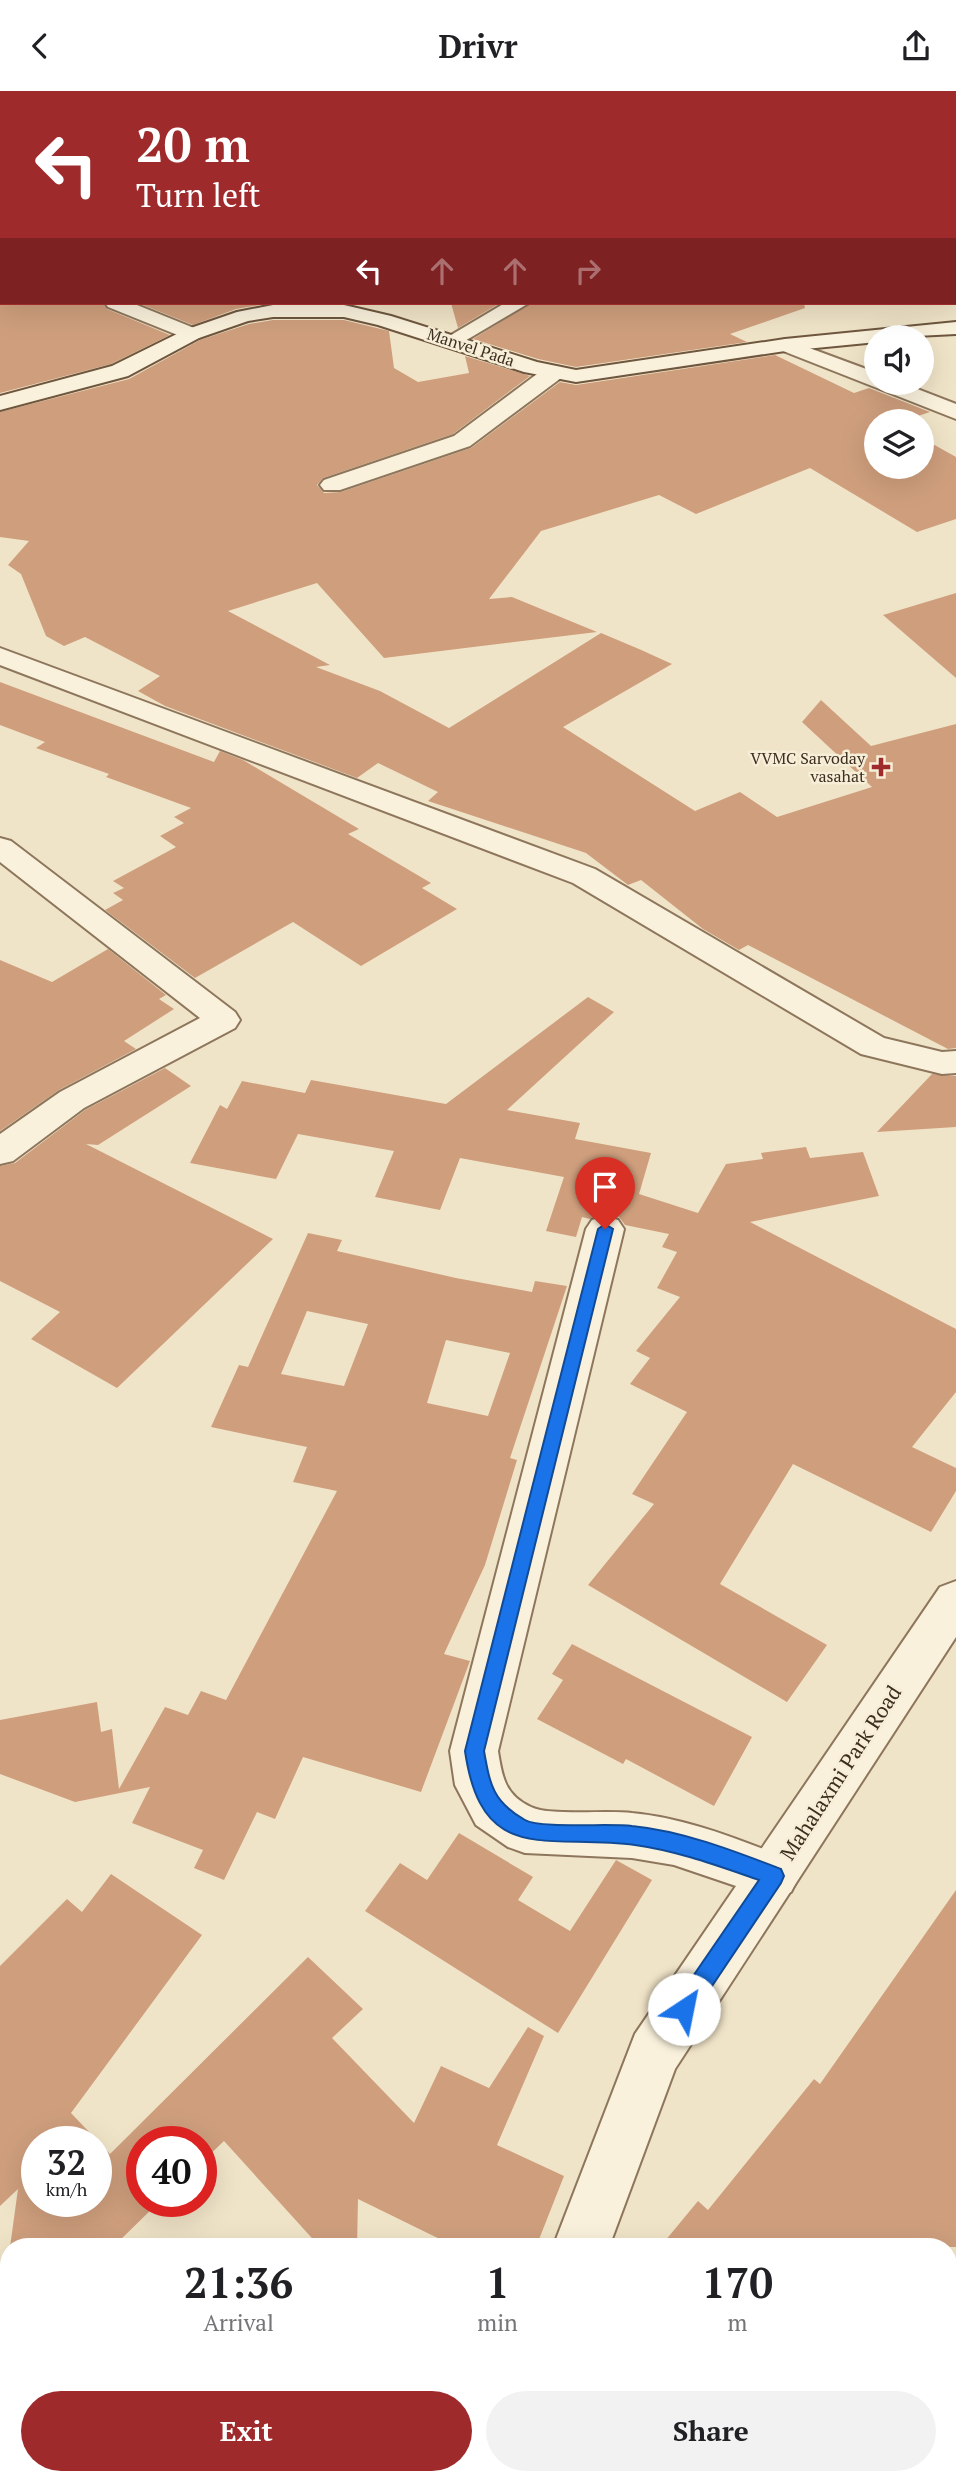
<!DOCTYPE html>
<html lang="en">
<head>
<meta charset="utf-8">
<style>
  body { margin:0; font-family:"PT Serif",serif; background:#f2f2f2; color:#202124; height:100vh; display:flex; flex-direction:column; font-size:26px; white-space:nowrap }
  * { box-sizing:border-box; margin:0 }
  p { font-size:23px; color:#757577 }
  .icon { flex:none; width:38px; height:38px; fill:none; stroke:currentColor; stroke-width:2; stroke-linecap:round; stroke-linejoin:round }
  .map { position:relative; flex:1; overflow:hidden }
  .sheet { position:absolute; left:0px; top:2147px; width:957px; height:247px; display:flex; flex-direction:column; background:#fff; border-radius:28px 28px 0 0; box-shadow:0 7px 28px #0002 }
  .sheet>* { flex:none }
  .hud { position:absolute; left:0px; top:0px; width:957px; height:214px; box-shadow:0 7px 28px #0002; background:#9e2a2b; color:#fff; overflow:hidden }
  .fabs { position:absolute; left:864px; top:234px; display:grid; gap:14px }
  .fabs a { display:grid; place-items:center; width:70px; height:70px; border-radius:50%; background:#fff; box-shadow:0 7px 28px #0002; font-size:35px }
  .speed { position:absolute; left:21px; top:2035px; display:flex; gap:14px; font-size:35px; font-weight:700; text-align:center }
  .speed>* { display:grid; place-content:center; width:91px; height:91px; border-radius:50%; background:#fff; box-shadow:0 7px 28px #0002; line-height:1 }
  .speed small { font-size:18px; font-weight:400 }
  .speed .limit { border:10px solid #d22; background:#fff; color:#111 }
  .pin { position:absolute; display:grid; place-items:center; width:60px; height:60px; color:#fff; margin:-72px -30px; border-radius:50% 50% 50% 0; rotate:-45deg; box-shadow:0 0 7px #0007 }
  .pin .icon { rotate:45deg }
  .me { position:absolute; width:77px; margin:-38px; rotate:34deg; stroke-linejoin:round; filter:drop-shadow(0 0 5px #0008) }
  .turn { display:flex; align-items:center; gap:24px; height:147px; padding:0 21px; font-size:32px }
  .turn .icon { width:91px; height:91px; stroke-width:2.5 }
  .turn b { display:block; font-size:49px; line-height:60px }
  .lanes { display:flex; align-items:center; height:66px; padding:0 21px; background:#0003; justify-content:center; gap:35px; direction:ltr }
  .lanes .off { opacity:.35 }
  .eta { display:flex; justify-content:space-evenly; align-items:center; height:119px; text-align:center }
  .eta b { font-size:42px; font-weight:800; line-height:49px }
  .action { display:flex; gap:14px; margin-top:auto; padding:14px 21px }
  .action a { flex:1; height:80px; border-radius:42px; background:#9e2a2b; color:#fff; font-size:28px; font-weight:800; line-height:80px; text-align:center }
  .action a+a { background:#f2f2f2; color:#202124 }
  header { display:flex; justify-content:space-between; align-items:center; height:91px; padding:0 21px; background:#fff; font-size:32px; font-weight:800 }
  .map>svg:first-child { display:block }
  .building { fill:#cf9f7d; fill-rule:evenodd }
  .lines { fill:none; stroke-linecap:round; stroke-linejoin:round }
  .minor-casing { stroke:#8d765c; stroke-width:4 }
  .tertiary-casing { stroke:#8d765c; stroke-width:4 }
  .secondary-casing { stroke:#6f573f; stroke-width:4 }
  .minor { fill:#faf1dc; fill-rule:evenodd }
  .tertiary { fill:#faf1dc; fill-rule:evenodd }
  .secondary { fill:#faf1dc; fill-rule:evenodd }
  .route { fill:#1a73e8; stroke:#114b97; stroke-width:2 }
  .poi-dot { fill:#9e2a2b; stroke:#f7eed8; stroke-width:2.5 }
  .labels { text-anchor:middle; stroke-width:5; stroke-linejoin:round; paint-order:stroke }
  .far-street-label { font-size:16px; fill:#3d2e20; stroke:#f7eed8 }
  .far-poi-label { font-size:16px; fill:#3d2e20; stroke:#f7eed8; text-anchor:end }
  .near-street-label { font-size:21px; fill:#3d2e20; stroke:#f7eed8 }
</style>
</head>
<body>
<header><svg class="icon" aria-label="back" viewBox="0 0 24 24"><path d="M15 5l-7 7 7 7"/></svg>Drivr<svg class="icon" aria-label="share" viewBox="0 0 24 24"><path d="M12 15V3M7 8l5-5 5 5M5 13v7h14v-7"/></svg></header>
<div class="map">
<svg width="956" height="2393" viewBox="0 0 956 2393">
  <rect width="100%" height="100%" fill="#f0e4c8"/>
  <g class="building">
    <path d="M0,212H102L107,218L170,244L111,273L0,302Z"/>
    <path d="M138,212H271L236,218L193,234Z"/>
    <path d="M451,212H500L458,237Z"/>
    <path d="M531,212H804L805,217L730,243L747,251L576,276L538,268L473,248Z"/>
    <path d="M273,229H344L389,240L394,277L418,291L469,282L465,265L530,285L453,343L323,387L317,394L324,402L341,401L471,357L560,291L576,294L775,264L854,302L869,297L930,321L900,331H877V376H922V347L956,366V428L917,441L810,377L696,423L659,404L541,440L489,508L512,506L597,541L384,567L317,492L228,520L330,574L316,576L380,600L449,637L601,542L639,558L672,573L563,636L695,720L740,701L777,726L872,696L802,631L821,609L871,655L956,633V957L948,958L748,854L739,859L703,838L641,789L628,794L586,762L428,710L438,701L378,672L357,687L165,615L138,600L160,585L85,546L64,555L46,545L21,483L8,474L29,450L0,446V321L129,288L200,249L249,233Z"/>
    <path d="M956,502V587L883,524Z"/>
    <path d="M0,591L214,671L220,660L243,669L359,738L348,743L431,792L422,797L457,818L361,875L293,831L195,887L105,819L123,809L113,802L124,797L113,790L176,756L160,745L184,732L174,726L191,717L106,686L109,683L36,657L45,651L0,634Z"/>
    <path d="M108,858L166,904L159,908L174,918L124,950L136,958L59,999L0,1040V869L52,891Z"/>
    <path d="M588,906L614,921L507,1019L580,1032L575,1048L651,1062L639,1103L698,1122L726,1073L763,1068L761,1062L806,1056L810,1067L863,1061L879,1105L750,1131L956,1238V1301L912,1356L956,1377V1400L931,1441L793,1373L720,1493L827,1554L787,1611L588,1494L654,1413L632,1403L687,1321L630,1293L650,1267L636,1260L680,1206L657,1197L677,1161L662,1156L669,1143L625,1134L619,1126L606,1122L590,1128L582,1126L576,1146L546,1140L564,1086L460,1067L440,1119L375,1106L394,1060L298,1043L276,1088L190,1072L220,1014L227,1018L242,990L305,1002L311,989L446,1013Z"/>
    <path d="M165,977L191,995L98,1054L86,1053L273,1148L117,1297L31,1248L60,1221L0,1190V1075L15,1072L85,1019Z"/>
    <path d="M932,983L956,985V1036L877,1041Z"/>
    <path d="M308,1142L342,1149L337,1160L456,1187L532,1201L535,1190L567,1195L510,1367L517,1369L485,1474L444,1563L470,1570L421,1701L303,1666L275,1728L257,1721L224,1789L194,1777L203,1759L132,1732L150,1696L75,1711L0,1683V1629L97,1611L101,1641L112,1638L119,1698L165,1616L188,1624L201,1600L226,1609L337,1400L293,1391L307,1356L211,1336L239,1274L248,1276ZM307,1220L368,1233L344,1295L281,1283ZM446,1249L510,1262L488,1325L427,1312Z"/>
    <path d="M572,1553L752,1646L714,1715L626,1668L623,1673L537,1628L563,1589L552,1583Z"/>
    <path d="M459,1742L533,1786L518,1809L570,1840L616,1769L652,1789L558,1942L365,1820L400,1772L427,1789Z"/>
    <path d="M111,1783L202,1844L71,2022L110,2063L308,1866L363,1918L332,1947L414,2032L441,1975L489,1997L528,1936L544,1945L497,2054L564,2085L536,2156H456L358,2108L357,2156H320L224,2050L201,2072V2051H142V2110H160L113,2156H10L18,2098L0,2115V1875L67,1808L82,1821ZM37,2051H96V2110H37Z"/>
    <path d="M956,1799V2156H660L698,2110L708,2119L814,1988L820,1993Z"/>
  </g>
  <g class="lines">
    <defs>
      <g id="minor">
        <path d="M357,0H379L356,2Z"/>
        <path d="M497,0H518L519,2H498Z"/>
        <path d="M0,100H2L0,111Z"/>
        <rect x="0" y="160" width="2" height="12"/>
        <path d="M105,212H132L199,239L202,243L199,247H185L108,216Z"/>
        <path d="M505,212H529L458,254H444L441,250Z"/>
        <path d="M553,276L564,282L561,287L470,355L340,399H324L320,394L324,389L454,345L545,277Z"/>
        <path d="M0,557L595,778L884,947L942,961L956,960V982L942,983L861,963L573,792L0,574Z"/>
        <path d="M0,747L11,750L235,921L240,929L235,937L84,1017L13,1070L0,1073V1043L60,1001L200,927L0,771Z"/>
        <path d="M605,1125L618,1129L624,1138L498,1660C502,1686 505,1704 531,1716C548,1725 609,1719 632,1722C686,1727 741,1749 791,1769L799,1785L791,1801L774,1808L674,1774L632,1767L525,1762L508,1756L476,1734L455,1694L450,1660L586,1138L592,1129Z"/>
        <path d="M140,2385H200L198,2393H138Z"/>
      </g>
      <g id="tertiary">
        <path d="M785,248L877,282V292H902L956,313V328L778,258L775,254Z"/>
        <path d="M956,1490V1546L675,1978L609,2156H553L635,1943L940,1496Z"/>
        <path d="M464,2385H524L521,2393H461Z"/>
      </g>
      <g id="secondary">
        <path d="M273,214H344L391,225L537,271L576,279L785,248L956,231V243L877,247V251L785,260L576,291L524,281L378,234L344,226H273L248,230L199,247L128,285L0,319V305L112,275L185,239L237,221Z"/>
        <path d="M0,2331H9V2385H23L0,2391Z"/>
        <path d="M624,2385H765L768,2393H627Z"/>
      </g>
    </defs>
    <use href="#minor" class="minor-casing"/>
    <use href="#tertiary" class="tertiary-casing"/>
    <use href="#secondary" class="secondary-casing"/>
    <use href="#minor" class="minor"/>
    <use href="#tertiary" class="tertiary"/>
    <use href="#secondary" class="secondary"/>
  </g>
  <path class="route" d="M605,1133L613,1138L484,1660C490,1694 493,1711 525,1729C541,1738 610,1732 632,1735C683,1740 734,1760 781,1778L784,1785L781,1792L692,1925L684,1928L676,1925L673,1918L676,1910L759,1789C718,1775 678,1760 635,1754C548,1742 482,1777 465,1660L598,1138Z"/>
  <path class="poi-dot" d="M877.5 665.5h7v7h7v7h-7v7h-7v-7h-7v-7h7z"/>
  <g class="labels">
    <g class="far-street-label">
      <text transform="translate(471 256) rotate(18)" y="6">Manvel Pada</text>
    </g>
    <g class="far-poi-label">
      <text x="865" y="673">VVMC Sarvoday<tspan x="865" dy="18">vasahat</tspan></text>
    </g>
    <g class="near-street-label">
      <text transform="translate(841 1682) rotate(-57)" y="7">Mahalaxmi Park Road</text>
    </g>
  </g>
</svg>
<div class="fabs">
<a><svg class="icon" aria-label="sound" viewBox="0 0 24 24"><path d="M4 9h4l5-4v14l-5-4H4zM17 9q2 3 0 6"/></svg></a>
<a><svg class="icon" aria-label="layers" viewBox="0 0 24 24"><path d="M12 4l9 5-9 5-9-5zM3 14l9 5 9-5"/></svg></a>
</div>
<div class="speed"><div>32<small>km/h</small></div><div class="limit">40</div></div>
<div class="pin" style="left:605px;top:1138px;background:#d93025"><svg class="icon" aria-label="arrive" viewBox="0 0 24 24"><path d="M6 21V4h12l-3 4 3 4H6"/></svg></div>
<svg class="me" style="left:684px;top:1918px" viewBox="-20 -20 40 40"><circle r="19" fill="#fff"/><path d="M0-13L10 11 0 6-10 11z" fill="#1a73e8"/></svg>
<div class="hud">
<div class="turn"><svg class="icon" aria-label="left" viewBox="0 0 24 24"><path d="M17 20v-9H6M10 6l-5 5 5 5"/></svg><div><b>20 m</b>Turn left</div></div>
<div class="lanes"><svg class="icon" aria-label="left" viewBox="0 0 24 24"><path d="M17 20v-9H6M10 6l-5 5 5 5"/></svg><svg class="icon off" aria-label="ahead" viewBox="0 0 24 24"><path d="M12 20V5M6 11l6-6 6 6"/></svg><svg class="icon off" aria-label="ahead" viewBox="0 0 24 24"><path d="M12 20V5M6 11l6-6 6 6"/></svg><svg class="icon off" aria-label="right" viewBox="0 0 24 24"><path d="M7 20v-9h11M14 6l5 5-5 5"/></svg></div>
</div>
<section class="sheet">
<div class="eta">
<div><b>21:36</b><p>Arrival</p></div>
<div><b>1</b><p>min</p></div>
<div><b>170</b><p>m</p></div>
</div>
<div class="action"><a>Exit</a><a>Share</a></div>
</section>
</div>
</body>
</html>
